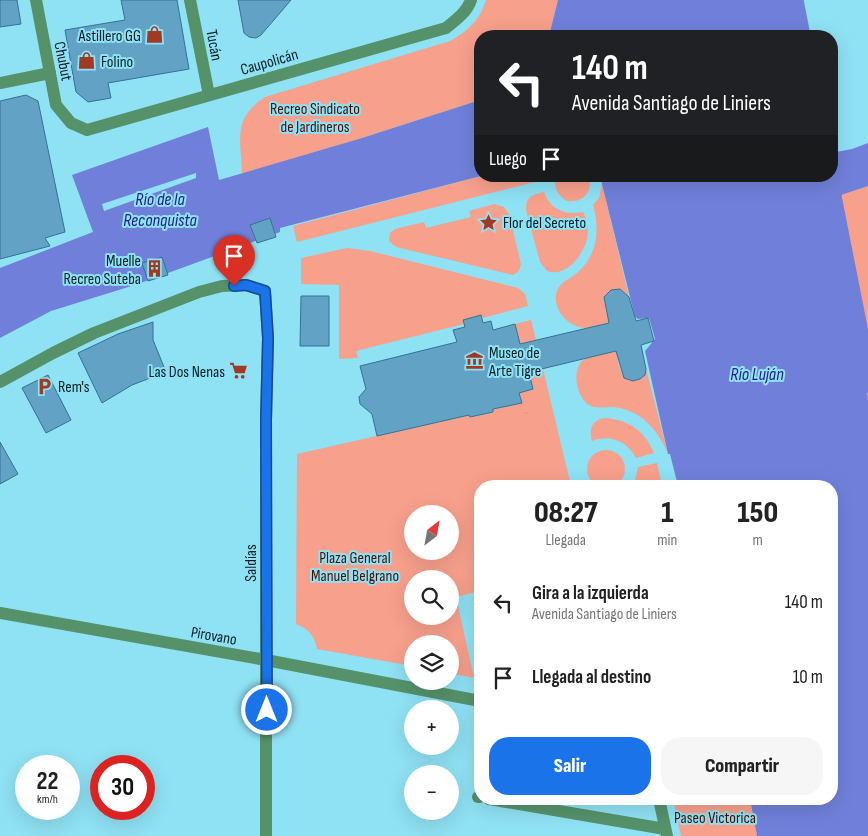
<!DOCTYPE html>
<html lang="es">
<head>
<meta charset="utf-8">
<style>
  body { margin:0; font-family:"Sofia Sans Condensed",sans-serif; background:#f6f6f6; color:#222; height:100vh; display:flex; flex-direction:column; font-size:19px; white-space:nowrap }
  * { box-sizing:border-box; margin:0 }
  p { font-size:16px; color:#767676 }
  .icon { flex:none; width:28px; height:28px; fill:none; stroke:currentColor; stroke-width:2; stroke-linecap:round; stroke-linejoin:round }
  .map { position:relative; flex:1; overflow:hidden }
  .panel { position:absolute; left:474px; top:480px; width:364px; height:325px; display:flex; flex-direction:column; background:#fff; border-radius:20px; box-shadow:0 5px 20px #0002 }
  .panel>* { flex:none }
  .guide { position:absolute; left:474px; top:30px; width:364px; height:152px; border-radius:20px; box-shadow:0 5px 20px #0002; background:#202124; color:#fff; overflow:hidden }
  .needle { width:32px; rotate:31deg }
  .tools { position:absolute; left:404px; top:505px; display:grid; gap:10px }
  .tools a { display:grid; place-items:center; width:55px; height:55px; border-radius:50%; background:#fff; box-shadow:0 5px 20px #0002; font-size:25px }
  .speed { position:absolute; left:15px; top:755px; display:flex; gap:10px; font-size:25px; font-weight:700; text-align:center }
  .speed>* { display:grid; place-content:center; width:65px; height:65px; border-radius:50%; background:#fff; box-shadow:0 5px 20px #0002; line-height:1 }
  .speed small { font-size:12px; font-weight:400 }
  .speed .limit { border:8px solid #d22; background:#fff; color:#111 }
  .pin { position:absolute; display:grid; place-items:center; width:42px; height:42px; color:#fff; margin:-51px -21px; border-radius:50% 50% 50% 0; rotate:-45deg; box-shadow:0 0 5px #0007 }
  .pin .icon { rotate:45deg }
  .me { position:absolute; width:55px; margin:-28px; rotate:0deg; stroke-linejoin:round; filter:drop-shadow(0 0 4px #0008) }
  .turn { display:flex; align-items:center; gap:18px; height:105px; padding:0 15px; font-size:22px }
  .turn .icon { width:65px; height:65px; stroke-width:2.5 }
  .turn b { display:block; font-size:35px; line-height:42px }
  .then { display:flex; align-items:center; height:48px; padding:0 15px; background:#0003; gap:10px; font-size:19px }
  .eta { display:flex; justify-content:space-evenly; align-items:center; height:85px; text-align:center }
  .eta b { font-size:30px; font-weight:800; line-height:35px }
  .action { display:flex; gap:10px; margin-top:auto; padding:10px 15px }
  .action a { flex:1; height:58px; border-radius:20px; background:#1a73e8; color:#fff; font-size:20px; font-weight:800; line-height:58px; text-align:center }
  .action a+a { background:#f6f6f6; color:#222 }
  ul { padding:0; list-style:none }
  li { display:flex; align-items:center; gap:15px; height:75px; padding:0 15px }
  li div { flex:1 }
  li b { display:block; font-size:19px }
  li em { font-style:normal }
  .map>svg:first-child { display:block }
  .green { fill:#f7a08c; fill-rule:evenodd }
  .water { fill:#7080da }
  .pier { fill:#8fe1f4 }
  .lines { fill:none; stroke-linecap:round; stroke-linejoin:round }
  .canal { stroke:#7080da; stroke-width:21 }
  .building { fill:#62a2c5; stroke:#327394 }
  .minor { stroke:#55926a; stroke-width:12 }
  .tertiary { stroke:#55926a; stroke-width:12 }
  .route-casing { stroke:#114b97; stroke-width:12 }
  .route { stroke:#1a73e8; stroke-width:9 }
  .labels { text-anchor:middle; stroke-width:4; stroke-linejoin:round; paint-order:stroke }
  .poi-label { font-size:16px; fill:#031d23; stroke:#8fe1f4; text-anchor:start }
  .street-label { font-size:16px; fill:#031d23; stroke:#8fe1f4 }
  .park-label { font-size:16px; fill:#4f0c00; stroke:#8fe1f4 }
  .water-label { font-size:18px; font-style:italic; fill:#211c86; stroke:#8fe1f4 }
</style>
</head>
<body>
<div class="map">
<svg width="868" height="836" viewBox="0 0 868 836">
  <rect width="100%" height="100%" fill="#8fe1f4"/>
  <g class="green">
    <path d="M486,0H558L549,36H480V100L362,138L242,174C241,138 232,119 265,97L450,41C468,31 480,20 486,0Z"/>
    <path d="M481,176H544L543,180L297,242L293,226Z"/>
    <path d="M556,176H589C593,192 583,203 567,201C557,195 553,187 556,176Z"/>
    <path d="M602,184L629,297L620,289L608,292L604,300L609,323C601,325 591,329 583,328C567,326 551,307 557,291C561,281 570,279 577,273C598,255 600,229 593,205L599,198Z"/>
    <path d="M868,186V399L855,338L839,286L826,199Z"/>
    <path d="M544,192C550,209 565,216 583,212C587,220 589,230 587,239C583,256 565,278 547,271L540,262L526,210C525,197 533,194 544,192Z"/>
    <path d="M494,204L504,207L509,214L521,264L519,271L513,275L396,247L389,241L390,233L395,229L424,222L426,228L471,217L469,211Z"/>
    <path d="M347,248L370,251L518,288L525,294L528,306L482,318L481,315L463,320L464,324L356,351L358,358L339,359V285L301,284V258Z"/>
    <path d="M531,320L536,340L511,346L517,334L515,324Z"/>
    <path d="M616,351C619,363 620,384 636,380C643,379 645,376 646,369L668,454C658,429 640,409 612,407C605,407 596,409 589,405C576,397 570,367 586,358C595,354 607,353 616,351Z"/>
    <path d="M543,369L571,486H480V591L456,597L474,678L450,673V644H412V666L317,649C314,635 309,629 296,624L297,454L469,415L470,417L493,412V409L522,403L519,393L533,389L531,381L518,374ZM412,514H450V551H412ZM412,579H450V616H412Z"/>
    <path d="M604,418C628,419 645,431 654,453L636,458C627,441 610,434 592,441C589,429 591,421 604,418Z"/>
    <circle cx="606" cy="469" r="19"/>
    <path d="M657,463L662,486H634L638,467Z"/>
    <path d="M673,799H750L757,836H681Z"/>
  </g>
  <g class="water">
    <path d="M558,0H799L801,2L797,36H549Z"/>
    <path d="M480,100L481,176L280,228V232L138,284L51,311L0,338V268L93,232L72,175L208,127L219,180L362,138Z"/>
    <path d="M868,143V186L826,200L839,286L855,338L868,399V836H757L750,799H831V486H678L670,454H668L645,351L655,339L649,318L638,319L635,317L600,176H831V153L852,149Z"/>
  </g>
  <path class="pier" d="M196,173V178L104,211L102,204Z"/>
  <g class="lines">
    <g class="canal">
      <path d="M793,0L800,36"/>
      <path d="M827,176L868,383"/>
    </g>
  </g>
  <g class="building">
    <path d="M0,0H17L21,24L0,27Z"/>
    <path d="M121,0H177L189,69L108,83L111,98L88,102L76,92L65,30L125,20Z"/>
    <path d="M238,0H291L261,35L256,38L249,37L244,33Z"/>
    <path d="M26,95L38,101L65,232L45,238L50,246L0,259V101Z"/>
    <path d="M270,218L276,237L257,243L250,225Z"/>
    <path d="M162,257L168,275L148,281L142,263Z"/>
    <path d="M620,289L629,297L636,321L648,318L654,341L641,345L646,369L645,375L640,379L633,381L624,378L616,351L529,372L533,389L519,393L522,403L493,409V412L470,417L469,415L377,436L372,414L360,404L359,397L366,389L360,366L457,342L453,330L465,327L463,320L481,315L483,323L491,321L493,330L515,324L520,344L609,323L604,297L611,290Z"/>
    <path d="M301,296H329V346H300Z"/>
    <path d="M153,322V340L166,372L132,385L102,403L78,353L118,334Z"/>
    <path d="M48,375L71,420L46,433L22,388Z"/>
    <path d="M0,442L18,474L0,484Z"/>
  </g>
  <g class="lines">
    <g class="minor">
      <path d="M36,0L56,105L71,123L87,130L446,28C456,20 467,12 471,0"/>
      <path d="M190,0L209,95"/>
      <path d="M0,83L50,73"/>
      <path d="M478,797H480"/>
      <path d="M489,799L665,829"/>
      <path d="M266,836V660"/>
    </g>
    <g class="tertiary">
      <path d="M0,382L53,353L94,333L199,292L222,286L246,285L265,291L268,338L266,420V660"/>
      <path d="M0,613L266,660L480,701"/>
      <path d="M659,799L667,836"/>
    </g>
  </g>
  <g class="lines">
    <defs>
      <path id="route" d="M234,286L246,285L265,291L268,338L266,420L267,710"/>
    </defs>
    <use href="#route" class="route-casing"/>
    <use href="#route" class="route"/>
  </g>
  <defs>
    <symbol id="shop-bare" viewBox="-9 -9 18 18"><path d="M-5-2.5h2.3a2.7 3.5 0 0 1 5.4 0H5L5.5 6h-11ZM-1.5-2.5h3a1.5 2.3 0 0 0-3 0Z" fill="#a23922" stroke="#8fe1f4" stroke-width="2.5" paint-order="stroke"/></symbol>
    <symbol id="sight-bare" viewBox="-9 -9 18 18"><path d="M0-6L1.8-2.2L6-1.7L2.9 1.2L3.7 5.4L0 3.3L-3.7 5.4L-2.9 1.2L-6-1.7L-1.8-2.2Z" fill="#a23922" stroke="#8fe1f4" stroke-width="2.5" paint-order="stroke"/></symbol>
    <symbol id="building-bare" viewBox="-9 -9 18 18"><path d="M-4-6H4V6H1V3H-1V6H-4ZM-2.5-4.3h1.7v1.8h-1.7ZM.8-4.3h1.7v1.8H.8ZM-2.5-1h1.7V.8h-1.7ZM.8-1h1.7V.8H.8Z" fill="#a23922" stroke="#8fe1f4" stroke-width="2.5" paint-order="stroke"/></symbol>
    <symbol id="museum-bare" viewBox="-9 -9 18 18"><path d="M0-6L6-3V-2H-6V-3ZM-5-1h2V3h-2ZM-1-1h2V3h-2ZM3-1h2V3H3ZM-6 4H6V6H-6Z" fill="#a23922" stroke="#8fe1f4" stroke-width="2.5" paint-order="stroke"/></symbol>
    <symbol id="supermarket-bare" viewBox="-9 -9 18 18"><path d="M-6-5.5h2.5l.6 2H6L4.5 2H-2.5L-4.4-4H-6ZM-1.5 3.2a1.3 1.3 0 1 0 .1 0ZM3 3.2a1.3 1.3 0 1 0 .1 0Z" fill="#a23922" stroke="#8fe1f4" stroke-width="2.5" paint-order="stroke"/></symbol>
    <symbol id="parking-bare" viewBox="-9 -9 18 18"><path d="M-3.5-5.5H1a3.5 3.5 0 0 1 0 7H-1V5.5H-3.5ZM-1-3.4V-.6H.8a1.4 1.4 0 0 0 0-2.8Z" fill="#a23922" stroke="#8fe1f4" stroke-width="2.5" paint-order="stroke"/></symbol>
  </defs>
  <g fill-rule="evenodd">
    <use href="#shop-bare" x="142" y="22" width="25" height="25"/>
    <use href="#shop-bare" x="74" y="48" width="25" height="25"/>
    <use href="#sight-bare" x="476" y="210" width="25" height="25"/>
    <use href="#building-bare" x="142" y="256" width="25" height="25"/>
    <use href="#museum-bare" x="462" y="348" width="25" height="25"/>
    <use href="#supermarket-bare" x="226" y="358" width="25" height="25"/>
    <use href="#parking-bare" x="32" y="374" width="25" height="25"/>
  </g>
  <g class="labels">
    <g class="poi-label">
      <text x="141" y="41" text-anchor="end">Astillero GG</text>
      <text x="101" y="67">Folino</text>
      <text x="503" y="228">Flor del Secreto</text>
      <text x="141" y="266" text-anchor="end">Muelle<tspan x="141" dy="18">Recreo Suteba</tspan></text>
      <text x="489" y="358">Museo de<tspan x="489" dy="18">Arte Tigre</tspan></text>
      <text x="225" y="377" text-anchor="end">Las Dos Nenas</text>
      <text x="58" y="392">Rem's</text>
    </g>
    <g class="street-label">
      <text transform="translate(215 45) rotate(79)" y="6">Tucán</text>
      <text transform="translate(64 61) rotate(79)" y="6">Chubut</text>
      <text transform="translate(269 61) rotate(-16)" y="6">Caupolicán</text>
      <text transform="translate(250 563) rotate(-90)" y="6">Saldías</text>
      <text transform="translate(214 635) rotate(10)" y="6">Pirovano</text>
    </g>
    <g class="park-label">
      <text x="315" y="114">Recreo Sindicato<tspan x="315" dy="18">de Jardineros</tspan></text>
      <text x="355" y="563">Plaza General<tspan x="355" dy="18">Manuel Belgrano</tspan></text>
      <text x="715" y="823">Paseo Victorica</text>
    </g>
    <g class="water-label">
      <text x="160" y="205">Río de la<tspan x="160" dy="21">Reconquista</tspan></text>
      <text x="757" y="380">Río Luján</text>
    </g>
  </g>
</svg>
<div class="tools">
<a><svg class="needle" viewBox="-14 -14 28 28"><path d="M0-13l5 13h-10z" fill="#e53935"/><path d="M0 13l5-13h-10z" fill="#767676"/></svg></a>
<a><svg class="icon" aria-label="search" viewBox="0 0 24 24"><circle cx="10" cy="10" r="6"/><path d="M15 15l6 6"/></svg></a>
<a><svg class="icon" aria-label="layers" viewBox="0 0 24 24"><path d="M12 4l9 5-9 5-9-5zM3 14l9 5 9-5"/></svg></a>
<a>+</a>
<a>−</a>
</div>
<div class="speed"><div>22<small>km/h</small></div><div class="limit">30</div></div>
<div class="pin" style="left:234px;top:286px;background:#d93025"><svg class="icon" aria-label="arrive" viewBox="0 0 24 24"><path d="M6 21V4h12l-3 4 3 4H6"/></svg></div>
<svg class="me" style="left:267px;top:710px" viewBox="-20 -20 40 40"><circle r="17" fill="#1a73e8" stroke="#fff" stroke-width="3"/><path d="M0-11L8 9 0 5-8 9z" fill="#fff"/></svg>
<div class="guide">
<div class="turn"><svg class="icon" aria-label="left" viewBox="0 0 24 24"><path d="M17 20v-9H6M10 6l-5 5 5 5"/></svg><div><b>140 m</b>Avenida Santiago de Liniers</div></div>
<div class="then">Luego<svg class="icon" aria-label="arrive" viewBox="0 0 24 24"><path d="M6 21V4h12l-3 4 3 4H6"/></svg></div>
</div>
<section class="panel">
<div class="eta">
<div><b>08:27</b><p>Llegada</p></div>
<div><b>1</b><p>min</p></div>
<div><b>150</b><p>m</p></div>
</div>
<ul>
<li><svg class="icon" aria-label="left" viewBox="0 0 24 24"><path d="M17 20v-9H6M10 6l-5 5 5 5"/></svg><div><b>Gira a la izquierda</b><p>Avenida Santiago de Liniers</p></div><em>140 m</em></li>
<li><svg class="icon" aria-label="arrive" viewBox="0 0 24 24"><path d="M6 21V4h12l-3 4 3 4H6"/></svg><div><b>Llegada al destino</b></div><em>10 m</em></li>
</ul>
<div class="action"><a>Salir</a><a>Compartir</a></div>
</section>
</div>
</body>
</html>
